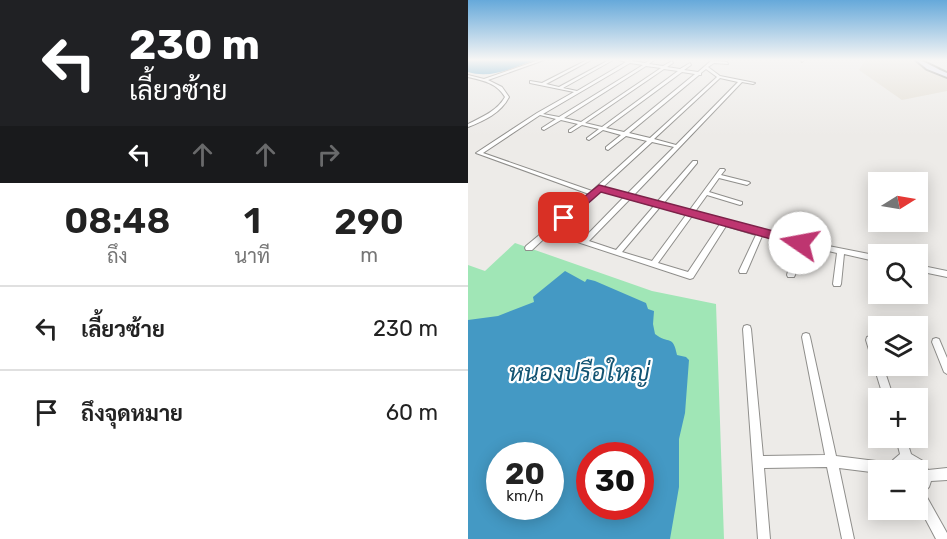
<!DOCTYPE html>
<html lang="th">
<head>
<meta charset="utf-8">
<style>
  body { margin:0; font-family:Rubik,Sarabun,sans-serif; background:#f2f2f2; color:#222; height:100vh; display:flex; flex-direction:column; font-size:22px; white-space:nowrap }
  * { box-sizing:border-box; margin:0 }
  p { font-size:20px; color:#767676 }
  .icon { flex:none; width:33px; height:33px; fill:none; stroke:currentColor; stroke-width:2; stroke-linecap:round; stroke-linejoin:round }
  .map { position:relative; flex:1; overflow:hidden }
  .drawer { display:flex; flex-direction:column; background:#fff; width:468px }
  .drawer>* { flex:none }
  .hud { background:#202124; color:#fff; overflow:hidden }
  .needle { width:39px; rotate:79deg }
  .tools { position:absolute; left:400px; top:172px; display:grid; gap:12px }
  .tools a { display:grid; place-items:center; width:60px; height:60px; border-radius:0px; background:#fff; box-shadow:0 3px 15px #0003; font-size:30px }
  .speed { position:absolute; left:18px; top:442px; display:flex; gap:12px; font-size:30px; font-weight:700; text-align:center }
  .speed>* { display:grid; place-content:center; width:78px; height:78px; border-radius:50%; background:#fff; box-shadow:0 3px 15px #0003; line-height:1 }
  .speed small { font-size:15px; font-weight:400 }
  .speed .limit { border:9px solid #d22; background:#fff; color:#111 }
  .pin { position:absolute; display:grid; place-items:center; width:51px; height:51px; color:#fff; margin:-26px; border-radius:12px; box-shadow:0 3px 9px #0006 }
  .me { position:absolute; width:66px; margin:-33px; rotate:282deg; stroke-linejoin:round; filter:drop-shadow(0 0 4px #0008) }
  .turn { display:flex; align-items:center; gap:21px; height:126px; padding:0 30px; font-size:27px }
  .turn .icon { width:78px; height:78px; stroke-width:2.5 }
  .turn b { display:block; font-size:42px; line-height:51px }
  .lanes { display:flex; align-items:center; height:57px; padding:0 30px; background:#0003; justify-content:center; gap:30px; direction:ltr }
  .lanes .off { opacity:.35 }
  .eta { display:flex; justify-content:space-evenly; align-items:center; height:102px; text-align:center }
  .eta b { font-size:36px; font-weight:600; line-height:42px }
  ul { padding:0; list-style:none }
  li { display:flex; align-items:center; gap:18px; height:84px; padding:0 30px; border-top:2px solid #e0e0e0 }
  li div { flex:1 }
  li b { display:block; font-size:22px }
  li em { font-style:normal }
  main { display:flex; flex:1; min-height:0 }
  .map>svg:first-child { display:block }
  .built { fill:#e4dfd5 }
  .green { fill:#a0e6b6; fill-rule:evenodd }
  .water { fill:#4499c4; fill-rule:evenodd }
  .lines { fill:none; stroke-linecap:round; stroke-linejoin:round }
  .street-casing { stroke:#8f8e8b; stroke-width:2 }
  .secondary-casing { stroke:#8f8e8b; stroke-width:4 }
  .street { fill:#fff; fill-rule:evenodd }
  .secondary { fill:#e4e8fb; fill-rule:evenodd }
  .route { fill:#be3570; stroke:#7c2249; stroke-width:1.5 }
  .labels { text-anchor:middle; stroke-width:4.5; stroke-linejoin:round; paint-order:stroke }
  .near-water-label { font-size:24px; font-style:italic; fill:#125473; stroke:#fff }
</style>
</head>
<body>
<main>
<section class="drawer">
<div class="hud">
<div class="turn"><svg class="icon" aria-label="left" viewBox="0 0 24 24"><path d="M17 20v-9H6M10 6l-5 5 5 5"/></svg><div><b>230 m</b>เลี้ยวซ้าย</div></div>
<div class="lanes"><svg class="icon" aria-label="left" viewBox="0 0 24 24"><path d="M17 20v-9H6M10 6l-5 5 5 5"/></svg><svg class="icon off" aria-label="ahead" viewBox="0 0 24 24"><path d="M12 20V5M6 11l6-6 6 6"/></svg><svg class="icon off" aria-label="ahead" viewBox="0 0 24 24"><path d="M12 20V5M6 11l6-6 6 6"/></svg><svg class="icon off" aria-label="right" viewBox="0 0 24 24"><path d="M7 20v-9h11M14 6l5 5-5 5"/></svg></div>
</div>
<div class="eta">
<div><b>08:48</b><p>ถึง</p></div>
<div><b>1</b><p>นาที</p></div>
<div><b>290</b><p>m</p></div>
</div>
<ul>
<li><svg class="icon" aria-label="left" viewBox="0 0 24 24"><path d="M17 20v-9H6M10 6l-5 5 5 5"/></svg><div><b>เลี้ยวซ้าย</b></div><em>230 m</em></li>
<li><svg class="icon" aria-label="arrive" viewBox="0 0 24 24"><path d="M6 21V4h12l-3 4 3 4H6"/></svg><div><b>ถึงจุดหมาย</b></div><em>60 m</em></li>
</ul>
</section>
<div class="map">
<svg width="479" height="539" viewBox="0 0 479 539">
  <rect width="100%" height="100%" fill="#edebe8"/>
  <path class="built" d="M397,60H445L462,71L479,76V91L434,100L391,70Z"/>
  <path class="green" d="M47,243L184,291L248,304L256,539H0V265L17,271ZM32,456H82V507H32ZM122,456H172V507H122Z"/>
  <g class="water">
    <path d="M0,60H67C45,68 23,79 0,72Z"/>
    <path d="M97,271L117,282L119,279L127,281L178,303L180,309L186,311L185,324L187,334C201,345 205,334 209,355L218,357L221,360L217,413L211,439V487L202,539H0V320L30,316L66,302L65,297ZM32,456H82V507H32ZM122,456H172V507H122Z"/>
  </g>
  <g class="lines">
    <defs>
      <g id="street">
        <path d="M71,60H76L20,80L34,87L41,97C33,113 16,121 0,127V124C14,117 29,111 37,97C29,83 14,80 0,77V75L16,79Z"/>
        <path d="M119,60H123L78,84L91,87L141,60H145L95,88L109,91L158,62L151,60H165L164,61L177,63L182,60H186L181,64L195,66L204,61L205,63L199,67L212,69L222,63L223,65L216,70L230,72L244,60L259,62L260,64L246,63L240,67L252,76L287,83L285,84L274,82L165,196L189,202L225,161H229V163L195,204L221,211L252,169H256L257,170L253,175L281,182L282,183L279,185L251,178L241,192L274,202V204L272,205L239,195L226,213L305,235L411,256V262L376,254L373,284L372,286H366L365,284L369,253L334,245L327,275L326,277H320L319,275L327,244L294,236L279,271L278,273H272L271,271L288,235L258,226L225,278L222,279L82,233L64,250H58L57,248L58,246L121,194L8,153L69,113L106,92L62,83V81L74,83ZM162,63L175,65L91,117L75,114ZM178,66L193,68L113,122L96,118ZM196,69L210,71L134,127L117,123ZM238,69L249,77L182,138L161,133L231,75H233V73ZM214,72L227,74L156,132L138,128ZM252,78L270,82L208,145L186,139ZM72,115L88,119L74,128V129L76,130L93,120L110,124L101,130V132H103L114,125L131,129L119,138V139L121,140L135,130L153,135L138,147V149L140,150L158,136L179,141L124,191L15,153ZM184,142L206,147L159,194L135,187ZM132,190L156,197L115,239L86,230ZM162,199L186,206L148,250L121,241ZM192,207L218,215L184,261L154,252ZM224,216L252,224L220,272L190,263Z"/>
        <path d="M333,60H336L334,62Z"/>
        <path d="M450,265L479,271V277L450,271Z"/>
        <path d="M279,325L282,326L283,329L295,456L357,455L334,337L335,334L338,333L341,334L342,337L368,456L424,463L425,460L432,454L428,438H438L443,454L455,461L460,470L479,468V480L463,481L461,487L456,492L479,533V539H468L450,505V481L451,480L450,471H448L444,466L437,464L435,466V471H411V473L371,468L386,539H374L359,467L296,468L302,539H290L275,329L276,326Z"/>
        <path d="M402,336L405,337C409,347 411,355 411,366H415L426,399H416L398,340L399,337Z"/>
        <path d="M468,338L471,339L479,358V374L476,372L464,342L465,339Z"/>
      </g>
      <path id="secondary" d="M448,60C456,60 470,70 479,73V77L459,69Z"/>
    </defs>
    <use href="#street" class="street-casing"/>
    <use href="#secondary" class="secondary-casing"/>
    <use href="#street" class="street"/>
    <use href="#secondary" class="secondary"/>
  </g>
  <linearGradient id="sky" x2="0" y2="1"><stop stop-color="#66a9da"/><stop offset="0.44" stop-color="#f7f6f5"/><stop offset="1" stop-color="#f7f6f5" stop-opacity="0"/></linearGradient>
  <rect width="479" height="136" fill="url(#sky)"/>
  <path class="route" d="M131,185L332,238L338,243L332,247L133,192L100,221H92V216Z"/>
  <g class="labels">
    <g class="near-water-label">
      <text x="111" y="381">หนองปรือใหญ่</text>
    </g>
  </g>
</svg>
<div class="tools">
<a><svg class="needle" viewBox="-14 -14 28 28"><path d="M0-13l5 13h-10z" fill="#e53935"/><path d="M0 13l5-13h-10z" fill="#767676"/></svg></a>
<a><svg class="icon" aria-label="search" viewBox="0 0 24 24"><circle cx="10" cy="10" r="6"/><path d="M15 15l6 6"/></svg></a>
<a><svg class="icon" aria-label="layers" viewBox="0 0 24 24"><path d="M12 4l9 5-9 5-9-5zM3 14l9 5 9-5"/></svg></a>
<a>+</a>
<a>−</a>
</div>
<div class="speed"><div>20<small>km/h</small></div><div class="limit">30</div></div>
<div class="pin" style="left:96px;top:218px;background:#d93025"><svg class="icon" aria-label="arrive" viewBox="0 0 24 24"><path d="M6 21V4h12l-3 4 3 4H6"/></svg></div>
<svg class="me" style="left:332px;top:243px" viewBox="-20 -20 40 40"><circle r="19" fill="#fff"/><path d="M0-13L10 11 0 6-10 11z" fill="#be3570"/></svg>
</div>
</main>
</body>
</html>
